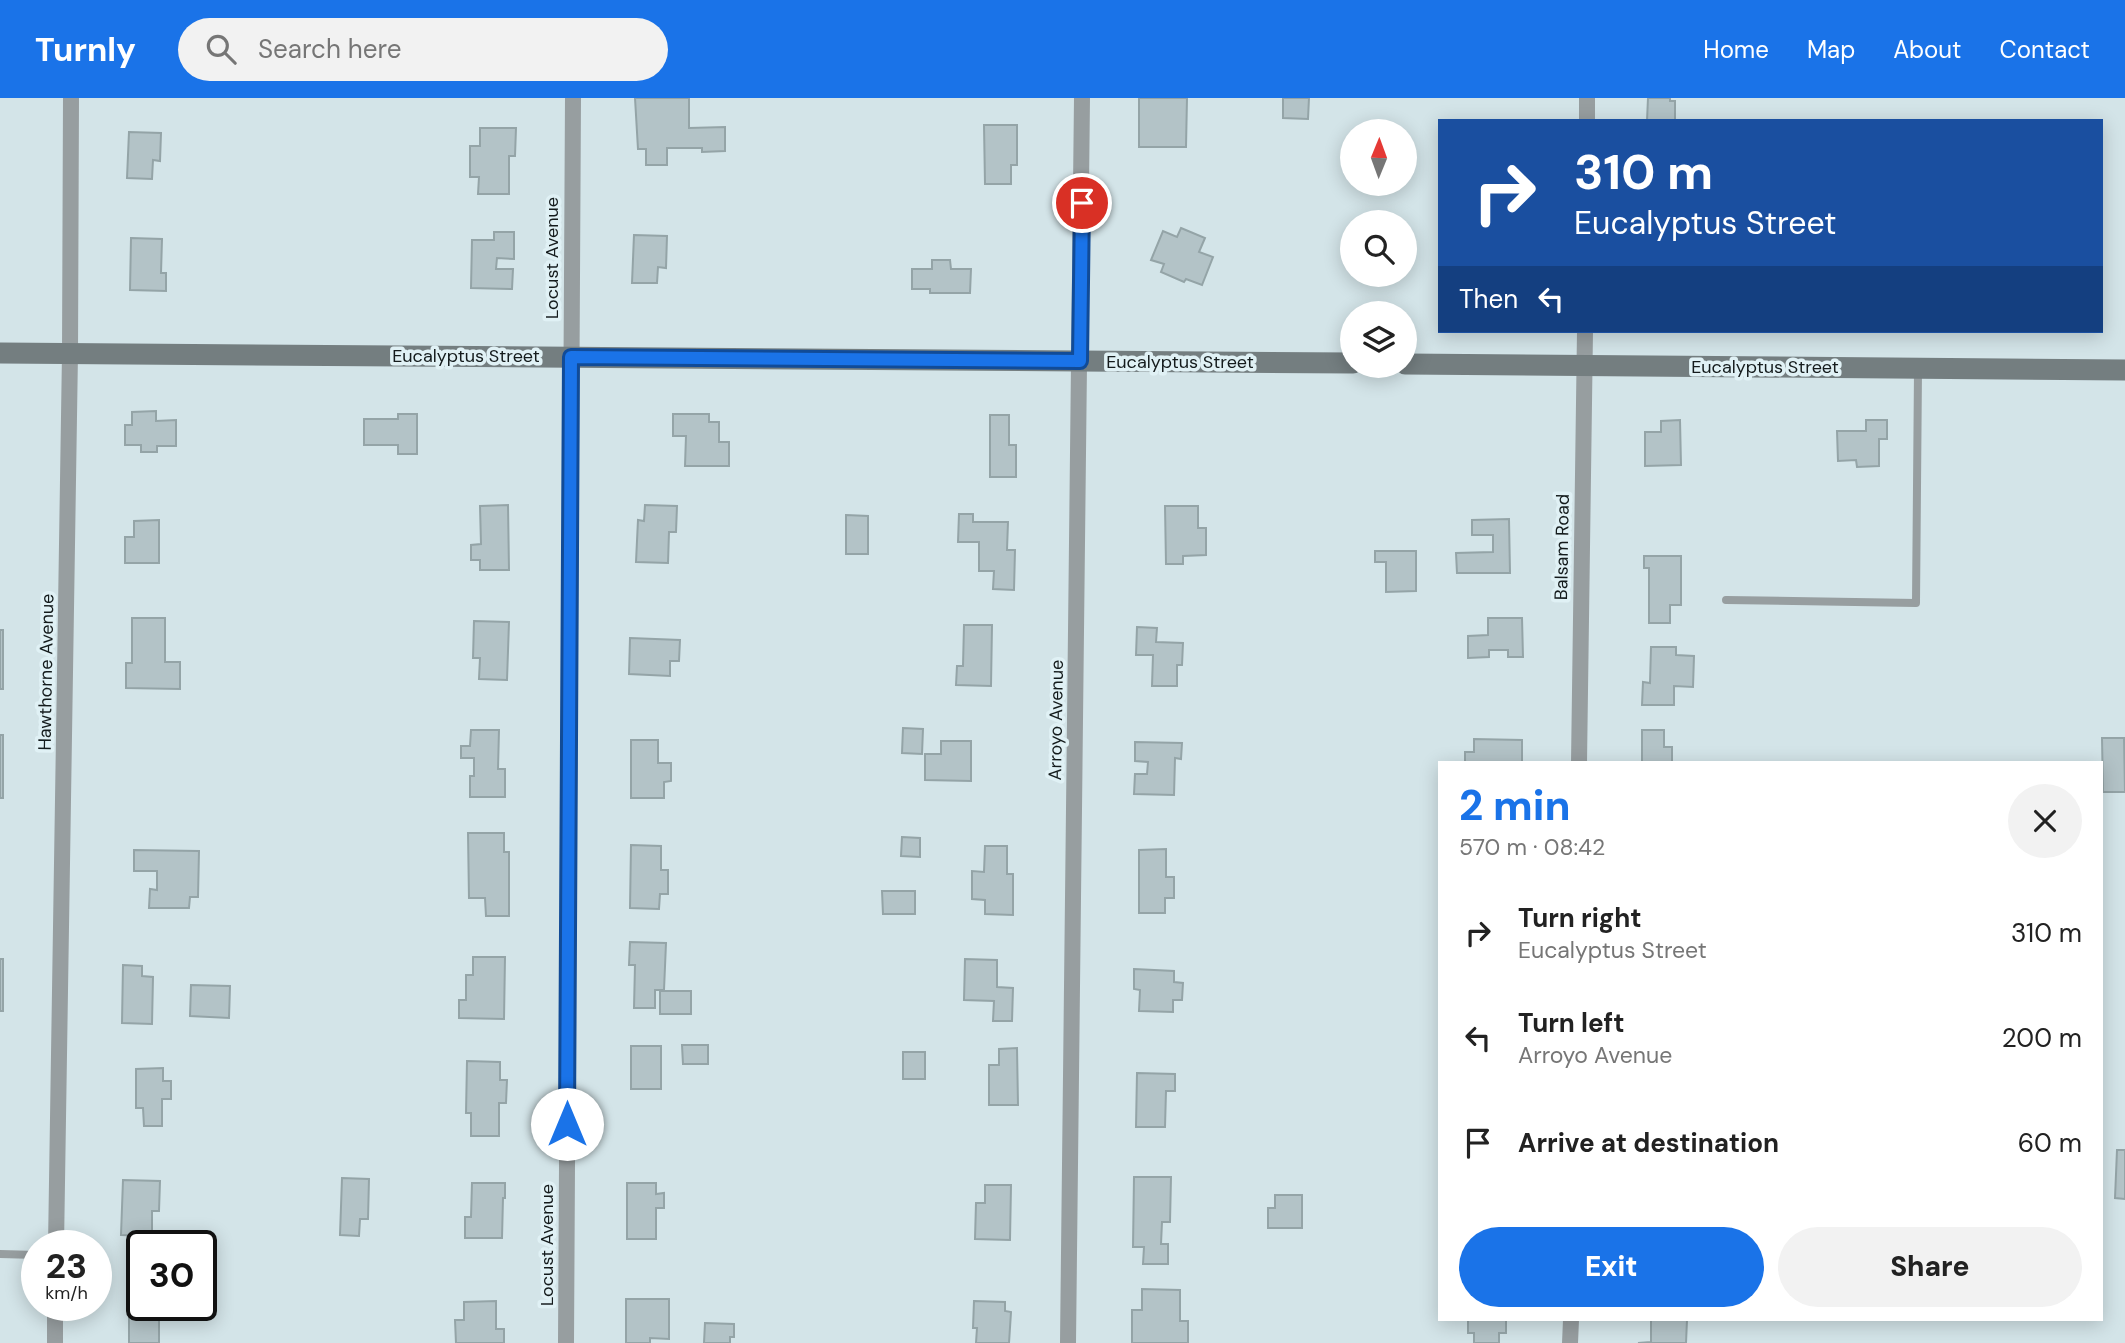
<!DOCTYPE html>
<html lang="en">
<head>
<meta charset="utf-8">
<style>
  body { margin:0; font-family:"DM Sans",sans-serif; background:#f2f2f2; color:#222; height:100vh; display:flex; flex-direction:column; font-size:26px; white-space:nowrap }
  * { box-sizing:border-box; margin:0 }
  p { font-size:23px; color:#767676 }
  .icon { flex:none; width:38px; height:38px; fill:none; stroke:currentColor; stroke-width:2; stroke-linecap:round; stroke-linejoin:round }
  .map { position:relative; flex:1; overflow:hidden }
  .sheet { position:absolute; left:1438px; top:663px; width:665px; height:560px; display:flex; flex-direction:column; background:#fff; border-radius:0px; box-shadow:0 4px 18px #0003 }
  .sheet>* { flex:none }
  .banner { position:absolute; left:1438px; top:21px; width:665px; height:214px; border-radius:0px; box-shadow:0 4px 18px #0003; background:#1a4fa0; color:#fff; overflow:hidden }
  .needle { width:46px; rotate:1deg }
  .controls { position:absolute; left:1340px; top:21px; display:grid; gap:14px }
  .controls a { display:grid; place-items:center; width:77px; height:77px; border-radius:50%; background:#fff; box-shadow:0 4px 18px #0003; font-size:35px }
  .speed { position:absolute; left:21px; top:1132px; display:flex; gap:14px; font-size:35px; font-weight:700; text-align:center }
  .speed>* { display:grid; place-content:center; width:91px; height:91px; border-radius:50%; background:#fff; box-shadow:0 4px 18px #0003; line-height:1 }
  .speed small { font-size:18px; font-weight:400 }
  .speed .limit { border:4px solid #111; border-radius:10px; background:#fff; color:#111 }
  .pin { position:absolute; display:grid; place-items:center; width:60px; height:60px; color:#fff; margin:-30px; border:4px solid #fff; border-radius:50%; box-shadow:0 2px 7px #0007 }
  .me { position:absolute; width:77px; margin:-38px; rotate:0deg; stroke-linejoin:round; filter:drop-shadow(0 0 5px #0008) }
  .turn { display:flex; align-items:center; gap:24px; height:147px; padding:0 21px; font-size:32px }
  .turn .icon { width:91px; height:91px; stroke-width:2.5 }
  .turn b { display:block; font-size:49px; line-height:60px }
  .then { display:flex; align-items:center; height:66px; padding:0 21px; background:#0003; gap:14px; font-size:26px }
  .round { display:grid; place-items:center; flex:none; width:74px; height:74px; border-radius:37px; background:#f2f2f2 }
  .summary { display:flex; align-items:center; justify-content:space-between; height:119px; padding:0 21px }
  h1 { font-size:42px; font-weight:800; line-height:52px; color:#1a73e8 }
  .button { display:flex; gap:14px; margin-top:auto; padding:14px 21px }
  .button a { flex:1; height:80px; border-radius:42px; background:#1a73e8; color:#fff; font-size:28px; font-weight:800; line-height:80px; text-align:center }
  .button a+a { background:#f2f2f2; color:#222 }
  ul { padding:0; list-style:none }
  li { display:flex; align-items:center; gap:21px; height:105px; padding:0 21px }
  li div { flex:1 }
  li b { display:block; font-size:26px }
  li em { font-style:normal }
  header { display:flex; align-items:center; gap:42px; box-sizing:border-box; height:98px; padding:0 35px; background:#1a73e8; color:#fff }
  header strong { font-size:33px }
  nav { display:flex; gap:38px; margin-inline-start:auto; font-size:24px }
  .search { width:490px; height:63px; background:#f2f2f2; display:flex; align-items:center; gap:18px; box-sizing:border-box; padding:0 24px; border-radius:38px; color:#767676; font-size:26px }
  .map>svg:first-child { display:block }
  .building { fill:#b3c3c7; stroke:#94a4a7; stroke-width:2 }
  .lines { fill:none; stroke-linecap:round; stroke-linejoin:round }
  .service { stroke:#979ea0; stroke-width:8 }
  .minor { stroke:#979ea0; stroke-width:16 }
  .secondary { stroke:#747e80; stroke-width:21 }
  .route-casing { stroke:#114b97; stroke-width:18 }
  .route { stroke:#1a73e8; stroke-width:12 }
  .labels { text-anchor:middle; stroke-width:7; stroke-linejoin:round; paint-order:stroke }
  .street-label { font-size:18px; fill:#141b1c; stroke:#e0f1f5 }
</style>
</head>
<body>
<header>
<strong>Turnly</strong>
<div class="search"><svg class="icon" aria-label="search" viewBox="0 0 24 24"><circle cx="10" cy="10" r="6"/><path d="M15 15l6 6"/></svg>Search here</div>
<nav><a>Home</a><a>Map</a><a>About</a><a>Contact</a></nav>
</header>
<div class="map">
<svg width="2125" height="1245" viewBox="0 0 2125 1245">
  <rect width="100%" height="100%" fill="#d3e4e8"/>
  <g class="building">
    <path d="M635,0H689V30L725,29V53L702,54V50H667V67H646V51H638Z"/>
    <path d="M1139,0H1187L1186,49H1139Z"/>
    <path d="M1283,0H1309L1308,21L1283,20Z"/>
    <path d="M1648,0H1670V3H1675V23H1647Z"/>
    <path d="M984,27H1017V67H1011V86H985Z"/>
    <path d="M480,30H516L515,58H509V96H478L479,79H470V48H480Z"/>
    <path d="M129,34L161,35L160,63L153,62L152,81L127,80Z"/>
    <path d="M1181,130L1205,140L1199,154L1213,159L1202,187L1186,181L1184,184L1161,174L1164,166L1151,162L1163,133L1177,139Z"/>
    <path d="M494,134H514V161L497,160L496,171H513L512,191L471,190L472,142H494Z"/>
    <path d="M634,137L667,138L666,170L658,169L657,185H632Z"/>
    <path d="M131,140L162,141L161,175H166V193L130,192Z"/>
    <path d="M932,162H950L951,171H971L970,195H930V191H912V171H932Z"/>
    <path d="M156,313V323L176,322V348H157V354H141V347H125V327H132V314Z"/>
    <path d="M398,316H417V356H398V347H364V321H398Z"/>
    <path d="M673,316H709V324H719V344H729V368H685L686,338H673Z"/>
    <path d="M990,317H1009V347H1016V379H990Z"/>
    <path d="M1680,322L1681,367L1645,368V334H1661V323Z"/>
    <path d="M1866,322H1887V341H1879V368L1857,369L1856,362L1838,363L1837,333H1866Z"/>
    <path d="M508,407L509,472H480V462H471V447L481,446L480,408Z"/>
    <path d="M645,407L677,408L676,434H669L668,465L636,464L638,422L644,423Z"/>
    <path d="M1165,408H1198V430H1206V457L1183,458V466H1166Z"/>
    <path d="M959,416H973V424H1008L1007,452H1015L1014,492L993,491L994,473H979V444H958Z"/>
    <path d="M846,417L868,418V456H846Z"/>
    <path d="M1509,421L1510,475H1457L1456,455L1493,454V437H1472V422Z"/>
    <path d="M159,422V465H125V439H134V423Z"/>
    <path d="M1375,453H1416V493L1386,494V464H1375Z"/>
    <path d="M1644,458H1681V507H1670V525H1649V470H1644Z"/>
    <path d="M132,520H165V564H180V591L126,590V565H132Z"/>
    <path d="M1488,520H1522L1523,559H1508V552H1489V559L1468,560V538L1488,537Z"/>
    <path d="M474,523L509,524L507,582L479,581L480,560H473Z"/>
    <path d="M964,527H992L991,588L956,587L957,568H963Z"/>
    <path d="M1137,529L1157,530L1156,544L1183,545L1182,567H1177V588H1152L1153,557H1136Z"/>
    <rect x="0" y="532" width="3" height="59"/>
    <path d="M630,540L680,542L679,563H670V578L629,576Z"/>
    <path d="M1651,549H1676V557L1694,558L1693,589L1674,588V607H1642L1643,584L1650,585Z"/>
    <path d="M903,630L923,631L922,656L902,655Z"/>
    <path d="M471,632H499L498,671H505V699H470V678H474V660H461V648H470Z"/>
    <path d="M1642,632H1664V649H1672V665H1642Z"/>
    <rect x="0" y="637" width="3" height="63"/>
    <path d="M2102,640H2124L2125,694H2103Z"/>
    <path d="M1474,641L1522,642V665H1465V654H1474Z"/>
    <path d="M631,642H658V665H671V683L664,684V700H631Z"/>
    <path d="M941,643H971V683L925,682V656H941Z"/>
    <path d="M1135,644L1182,645L1181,661L1175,660L1174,697L1134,696L1135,676H1147L1148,664L1135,663Z"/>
    <path d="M468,735H504V754H509V818H486L485,800H469Z"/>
    <path d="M902,739L920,740V759L901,758Z"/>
    <path d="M631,747L661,748V772H668V796H660L659,811L630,810Z"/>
    <path d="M985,748H1007V776H1013V817L985,816V802L972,801V773L984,774Z"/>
    <path d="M1166,751V779H1174V800H1165V815H1139V752Z"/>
    <path d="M134,752L199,753L198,799H190L189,810H149L150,791L157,792V773H134Z"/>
    <path d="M882,793H915V816H883Z"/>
    <path d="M630,844L666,845L664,892H655V910H634L635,867H629Z"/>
    <path d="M473,859H505L504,921L459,920V902H466V877H473Z"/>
    <rect x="0" y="861" width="3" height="52"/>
    <path d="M965,861L997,862V889L1013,890L1012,923H993L994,903L964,902Z"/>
    <path d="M123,867L142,868V878L153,879L152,926L122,925Z"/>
    <path d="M1134,871L1174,873V884L1183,885L1182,902H1173V914L1139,913L1140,892L1134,891Z"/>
    <path d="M191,887L230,888L229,920L190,918Z"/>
    <rect x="660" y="893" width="31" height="23"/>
    <path d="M682,947H708V966H683Z"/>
    <rect x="631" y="948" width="30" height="43"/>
    <path d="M1017,950L1018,1007H989V967H999V951Z"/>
    <rect x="903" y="954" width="22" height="27"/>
    <path d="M467,963L500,964V982H507L506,1005H499V1038H471V1015H466Z"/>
    <path d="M163,970V983H171V1001H162V1028H144L143,1010H136V971Z"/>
    <path d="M1137,975L1175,976V993H1166L1165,1029H1136Z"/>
    <path d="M2117,1052H2125V1101L2115,1100Z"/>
    <path d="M1134,1079H1171L1170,1124H1162L1161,1146H1168V1166H1143L1144,1149H1133Z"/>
    <path d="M342,1080L369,1081L368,1121H360L359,1138L340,1137Z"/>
    <path d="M123,1082L160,1083L159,1113H152V1138L121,1137Z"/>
    <path d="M472,1085H505V1100H503L502,1140H465V1119H471Z"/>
    <path d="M627,1085H656V1096L664,1095V1110H656V1141H627Z"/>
    <path d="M985,1087H1011L1010,1142L975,1141L976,1105H985Z"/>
    <path d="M1275,1097H1302V1130H1268V1110H1275Z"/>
    <path d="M1142,1191L1180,1192V1223H1188V1245H1132V1212H1142Z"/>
    <path d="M626,1201H669V1241L650,1240V1245H626Z"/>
    <path d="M496,1203V1231H504V1245H456L455,1222H464V1204Z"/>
    <path d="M974,1203L1005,1204V1213L1011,1214L1009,1245H976L977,1230H973Z"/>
    <rect x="129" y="1218" width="30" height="27"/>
    <path d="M1468,1222H1506V1235H1499V1245H1474V1235H1468Z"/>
    <path d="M1651,1222H1687L1686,1245H1638L1651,1244Z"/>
    <path d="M705,1225L734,1226V1239H730V1245H704Z"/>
  </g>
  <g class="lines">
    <g class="service">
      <path d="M1726,502L1916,505L1918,273"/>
      <path d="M0,1156L37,1157"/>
    </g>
    <g class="minor">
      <path d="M1587,23V0"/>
      <path d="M1579,665L1585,233"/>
      <path d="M56,1148L70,255L71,0"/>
      <path d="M55,1245V1208"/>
      <path d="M566,1245L573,0"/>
      <path d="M1068,1245L1082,0"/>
      <path d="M1570,1245L1571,1222"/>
    </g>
    <g class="secondary">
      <path d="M0,255L1353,265"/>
      <path d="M1405,266L2125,272"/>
    </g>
  </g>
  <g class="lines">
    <defs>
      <path id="route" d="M567,1026L571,259L1080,263L1082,105"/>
    </defs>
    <use href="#route" class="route-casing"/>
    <use href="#route" class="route"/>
  </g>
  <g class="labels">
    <g class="street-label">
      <text transform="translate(552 160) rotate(-90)" y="6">Locust Avenue</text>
      <text x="466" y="264">Eucalyptus Street</text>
      <text x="1180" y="270">Eucalyptus Street</text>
      <text x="1765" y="275">Eucalyptus Street</text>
      <text transform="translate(1562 449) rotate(-89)" y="6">Balsam Road</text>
      <text transform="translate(46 574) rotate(-89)" y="6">Hawthorne Avenue</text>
      <text transform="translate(1056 622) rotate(-89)" y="6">Arroyo Avenue</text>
      <text transform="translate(547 1147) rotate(-90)" y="6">Locust Avenue</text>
    </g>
  </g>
</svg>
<div class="controls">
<a><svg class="needle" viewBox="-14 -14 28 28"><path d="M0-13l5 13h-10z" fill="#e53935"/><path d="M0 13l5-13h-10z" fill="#767676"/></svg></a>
<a><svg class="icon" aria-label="search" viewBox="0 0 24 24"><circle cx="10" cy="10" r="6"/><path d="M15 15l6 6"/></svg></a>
<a><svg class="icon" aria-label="layers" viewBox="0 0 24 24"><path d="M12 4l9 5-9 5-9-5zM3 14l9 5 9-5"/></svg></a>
</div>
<div class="speed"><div>23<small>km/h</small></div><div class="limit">30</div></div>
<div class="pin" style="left:1082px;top:105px;background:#d93025"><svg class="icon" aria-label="arrive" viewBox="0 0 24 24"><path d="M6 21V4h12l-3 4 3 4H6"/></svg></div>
<svg class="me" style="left:567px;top:1026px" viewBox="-20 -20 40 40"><circle r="19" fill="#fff"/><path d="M0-13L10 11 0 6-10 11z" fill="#1a73e8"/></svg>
<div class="banner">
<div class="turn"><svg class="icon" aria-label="right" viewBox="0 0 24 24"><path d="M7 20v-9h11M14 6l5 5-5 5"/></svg><div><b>310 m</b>Eucalyptus Street</div></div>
<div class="then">Then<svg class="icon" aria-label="left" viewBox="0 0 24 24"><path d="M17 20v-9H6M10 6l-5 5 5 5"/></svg></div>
</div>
<section class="sheet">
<div class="summary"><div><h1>2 min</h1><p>570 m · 08:42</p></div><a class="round"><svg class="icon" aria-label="close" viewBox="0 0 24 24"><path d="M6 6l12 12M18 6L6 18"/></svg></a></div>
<ul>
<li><svg class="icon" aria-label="right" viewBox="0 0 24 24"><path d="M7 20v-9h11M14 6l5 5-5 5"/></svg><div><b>Turn right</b><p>Eucalyptus Street</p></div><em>310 m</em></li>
<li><svg class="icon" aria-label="left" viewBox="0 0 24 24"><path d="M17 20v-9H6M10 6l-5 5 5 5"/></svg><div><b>Turn left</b><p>Arroyo Avenue</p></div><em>200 m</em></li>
<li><svg class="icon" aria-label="arrive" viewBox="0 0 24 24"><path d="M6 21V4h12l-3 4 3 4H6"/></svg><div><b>Arrive at destination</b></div><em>60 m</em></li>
</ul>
<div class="button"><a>Exit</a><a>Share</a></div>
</section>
</div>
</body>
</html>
